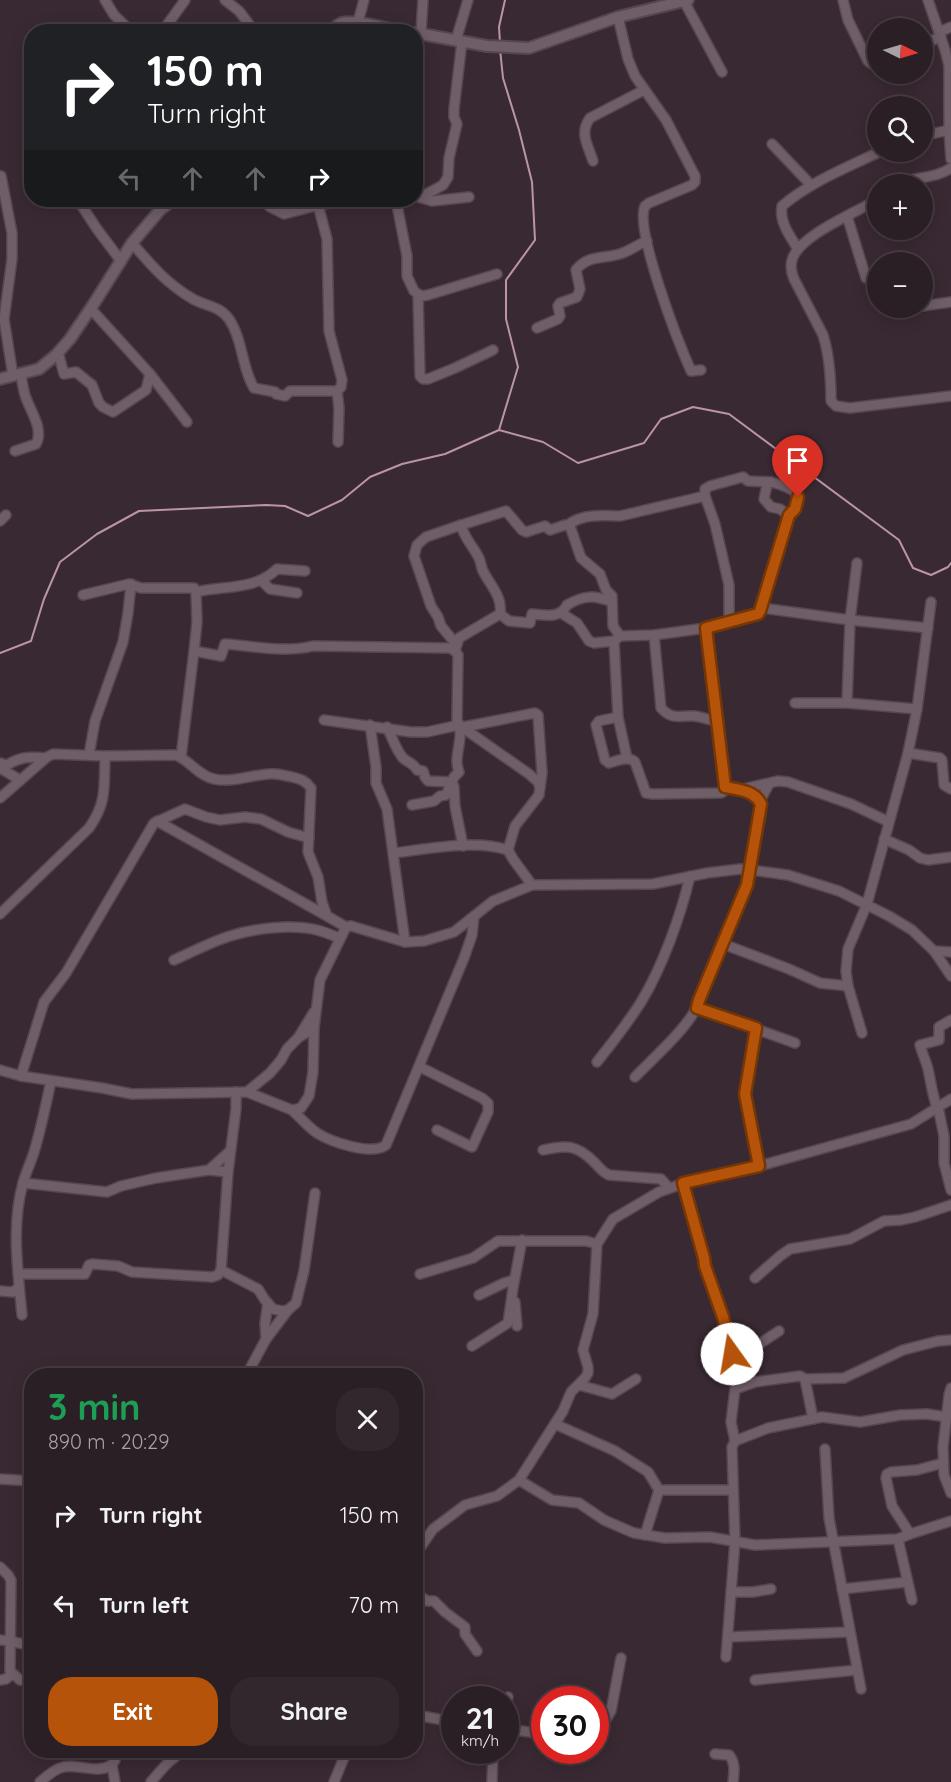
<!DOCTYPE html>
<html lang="en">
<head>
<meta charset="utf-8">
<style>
  body { margin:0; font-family:Quicksand,sans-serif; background:#33272e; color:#f1f3f6; height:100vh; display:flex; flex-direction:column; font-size:22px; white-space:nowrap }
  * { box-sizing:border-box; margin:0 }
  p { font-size:20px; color:#a6a2a7 }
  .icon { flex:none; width:33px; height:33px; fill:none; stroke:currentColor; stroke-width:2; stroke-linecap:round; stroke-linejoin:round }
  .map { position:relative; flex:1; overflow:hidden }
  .details { position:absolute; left:24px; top:1368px; width:399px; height:390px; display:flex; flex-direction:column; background:#2b1f26; border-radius:24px; box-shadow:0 3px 15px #0003,0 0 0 2px #473d43 }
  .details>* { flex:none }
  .guide { position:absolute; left:24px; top:24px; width:399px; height:183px; border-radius:24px; box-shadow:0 3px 15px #0003,0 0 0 2px #473d43; background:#202124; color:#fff; overflow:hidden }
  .needle { width:39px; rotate:95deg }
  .tools { position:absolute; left:867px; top:18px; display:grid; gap:12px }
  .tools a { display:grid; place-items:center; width:66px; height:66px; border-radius:50%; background:#2b1f26; box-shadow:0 3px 15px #0003,0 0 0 2px #473d43; font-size:30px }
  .speed { position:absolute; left:441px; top:1686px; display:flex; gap:12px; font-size:30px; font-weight:700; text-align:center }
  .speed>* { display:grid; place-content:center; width:78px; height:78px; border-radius:50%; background:#2b1f26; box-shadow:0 3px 15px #0003,0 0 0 2px #473d43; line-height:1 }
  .speed small { font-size:15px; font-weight:400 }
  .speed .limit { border:9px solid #d22; background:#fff; color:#111 }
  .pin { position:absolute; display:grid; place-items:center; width:51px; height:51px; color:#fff; margin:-62px -26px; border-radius:50% 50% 50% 0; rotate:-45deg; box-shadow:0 0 6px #0007 }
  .pin .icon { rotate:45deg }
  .me { position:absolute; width:66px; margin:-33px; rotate:347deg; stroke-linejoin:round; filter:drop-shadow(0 0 4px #0008) }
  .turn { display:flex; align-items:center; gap:21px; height:126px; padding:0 24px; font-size:27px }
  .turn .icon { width:78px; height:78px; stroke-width:2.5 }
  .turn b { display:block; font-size:42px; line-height:51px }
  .lanes { display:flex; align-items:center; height:57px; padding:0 24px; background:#0003; justify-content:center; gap:30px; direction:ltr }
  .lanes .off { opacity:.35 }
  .round { display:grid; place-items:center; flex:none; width:63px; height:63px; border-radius:24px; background:#33272e }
  .head { display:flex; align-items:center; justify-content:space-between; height:102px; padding:0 24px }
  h1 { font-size:36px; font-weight:700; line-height:45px; color:#1e9e55 }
  .primary-button { display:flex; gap:12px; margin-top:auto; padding:12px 24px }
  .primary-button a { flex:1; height:69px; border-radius:24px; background:#b45309; color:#fff; font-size:24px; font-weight:700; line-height:69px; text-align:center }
  .primary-button a+a { background:#33272e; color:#f1f3f6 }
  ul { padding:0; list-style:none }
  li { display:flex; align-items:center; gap:18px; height:90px; padding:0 24px }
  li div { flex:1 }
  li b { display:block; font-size:22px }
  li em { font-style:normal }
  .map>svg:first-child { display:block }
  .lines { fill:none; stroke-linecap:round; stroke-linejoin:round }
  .stream { stroke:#bb94ac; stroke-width:2 }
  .minor-casing { stroke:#554750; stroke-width:12 }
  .tertiary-casing { stroke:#554750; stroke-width:14 }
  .minor { stroke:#6f5d67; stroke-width:9 }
  .tertiary { stroke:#6f5d67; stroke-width:10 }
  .route-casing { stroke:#753606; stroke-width:15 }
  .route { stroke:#b45309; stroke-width:10 }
</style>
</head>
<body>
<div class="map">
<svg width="951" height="1782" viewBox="0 0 951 1782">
  <rect width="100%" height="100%" fill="#392933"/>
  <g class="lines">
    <g class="stream">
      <path d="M500,43L499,27L505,0"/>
      <path d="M499,430L518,367L506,319V280L535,240L532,182L519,130L503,78L500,49"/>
      <path d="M0,653L31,641L44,599L60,562L97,534L139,511L266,505L285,506L308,516L342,500L370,477L402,464L445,454L499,430L543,442L578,463L644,443L661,419L693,407L729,414L899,540L913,568L931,575L948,567L951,563"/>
    </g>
    <defs>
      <g id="minor">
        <path d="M105,0L114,15L132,32"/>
        <path d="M225,0L239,11L255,32"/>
        <path d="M843,0L848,20L868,61L872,64L878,62"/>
        <path d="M928,0L945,50L949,66V130L951,159"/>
        <path d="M684,1L722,72"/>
        <path d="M618,17L628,59L635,76L666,120L695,176V182L692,185L649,203L645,206C634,229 679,344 691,371L701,370"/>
        <path d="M358,22L364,0"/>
        <path d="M162,32L185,0"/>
        <path d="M939,32L951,27"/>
        <path d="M421,33L423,0"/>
        <path d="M456,40L468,0"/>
        <path d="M922,44L941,37"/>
        <path d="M922,136L949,130"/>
        <path d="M772,144L811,185"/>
        <path d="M593,161C588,145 579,133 590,118L644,90"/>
        <path d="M1,176L12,233V259L4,319L13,376"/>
        <path d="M899,184C916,176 935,179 951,168"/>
        <path d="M418,197L432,201L469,197"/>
        <path d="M421,197L443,185L448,177L449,158L457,124L454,117V109L462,41"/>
        <path d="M878,199C856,213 804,233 793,257C790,264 791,272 794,279L823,335C830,357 831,379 831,401L836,406L850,408L951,396"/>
        <path d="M78,200L97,229L121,261"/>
        <path d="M264,200L270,207L284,214L323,204L353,200"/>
        <path d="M396,200L407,256V276L414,291L418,294L420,376L423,379H428L455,368L493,350"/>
        <path d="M318,205L327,239L329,331L342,380L341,387L337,391L339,408L338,442"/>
        <path d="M847,216L866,278"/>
        <path d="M132,243C151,265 167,284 193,299C205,306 220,306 229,319C243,340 242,369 254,388L275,392L276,394L285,396L290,391H337"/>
        <path d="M798,249C790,236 779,222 782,206C810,182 846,168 879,152"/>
        <path d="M418,294L422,296L428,295L497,274"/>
        <path d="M922,306L951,302"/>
        <path d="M91,309L150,374L187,422"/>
        <path d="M905,309L913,308"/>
        <path d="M537,328L558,319L560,316L558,306L560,303L577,297L580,289L576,270C589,253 608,260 625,252C632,249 639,244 647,241"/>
        <path d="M58,352L64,374L76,372L92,385L99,403L103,407L113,412L146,390L150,374"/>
        <path d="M15,451L36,444C44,430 31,412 26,398C23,390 22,382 21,374"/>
        <path d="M0,521L6,515"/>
        <path d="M461,525L506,511L522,530L526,532L545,526L550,530L565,525L570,526L581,558L600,574L606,590L612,596L613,626L620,636"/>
        <path d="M568,525C581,514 604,515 620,516L705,496"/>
        <path d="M262,581L270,589L297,593"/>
        <path d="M196,592C224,585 254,591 277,569L305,571"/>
        <path d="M83,595L129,584L141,588H194L196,592L197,622L194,651L181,757"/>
        <path d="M762,608L850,620L928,628"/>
        <path d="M561,613L577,623L589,641L594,643L614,641L620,636L654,635L706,628L758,614L762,608L788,515C812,495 790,487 771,482L767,485L764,499L771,507L780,509L788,515"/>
        <path d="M729,620V585L715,524L705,496V489L710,486L743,477L748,481L771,482"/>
        <path d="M654,635L661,708C673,721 679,715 694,716C702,717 711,720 719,722"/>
        <path d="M614,641L618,717L627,758"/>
        <path d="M456,644L441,626L438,617L431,606L414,556L417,545L426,537L461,525C464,538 473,546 479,558C481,562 481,567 483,571C490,585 503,597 500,614L509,621L530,623L532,614C545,615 560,619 567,605C584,595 594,595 612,602"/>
        <path d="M194,651L221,656L225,644C254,646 284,653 313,646L450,648L455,651"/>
        <path d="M795,703H847L917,709"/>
        <path d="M847,703L850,620L857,563"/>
        <path d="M618,717L599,721L596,725L605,760L609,763C617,761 628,755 635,762L646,793L653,794L721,793L723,792L725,787L706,628"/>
        <path d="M324,720L411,732H427L459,725L529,774L538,782L540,788"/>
        <path d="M370,725L376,767V783L387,809L405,942"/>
        <path d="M387,727C392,737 396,750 403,758C408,763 414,763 417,770L423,771L425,777L428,781L452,782"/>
        <path d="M463,727L535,713L538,715L542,773L539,795L515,826L508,850L513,859L532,885"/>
        <path d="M908,753L940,758L942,760L944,785L951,789"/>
        <path d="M89,755L95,721L123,642L128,613L131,584"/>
        <path d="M0,763L7,765C20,757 30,756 45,758"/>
        <path d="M0,768L20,780"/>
        <path d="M452,782L454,787L455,806L463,846"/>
        <path d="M739,790L778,781L788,782L851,804L889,822"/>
        <path d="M0,798L47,757L53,754L105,756L175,755C189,759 198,776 214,779C232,783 251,775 269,774C277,773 285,776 292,777C301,779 306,781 311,788L308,852L318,877L322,902L327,916L346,927"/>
        <path d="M412,805L434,801L440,796L446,795L454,777L459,772C452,755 466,738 457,720L458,655L455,651L459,638L500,614"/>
        <path d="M157,821L327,916"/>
        <path d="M884,839L909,850L920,858L928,860L951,857"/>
        <path d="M393,853C428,849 475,839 508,850"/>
        <path d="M0,914L89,828C107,803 104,786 105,756"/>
        <path d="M723,944L789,969L820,983L848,986"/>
        <path d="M934,951L951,952"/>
        <path d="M174,960C192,952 211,942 230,936C256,928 291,924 317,930C325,932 332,935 339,938"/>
        <path d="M697,1008L795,1043"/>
        <path d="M756,1028L745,1094L759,1166"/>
        <path d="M862,1033L848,986L846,971L848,949L867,904L908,753L917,709L931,602"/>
        <path d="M298,1038L314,1012"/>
        <path d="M597,1062C612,1043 628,1023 641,1002C662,968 681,915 690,876"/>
        <path d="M420,1067L482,1098L488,1103V1112L472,1147L437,1130"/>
        <path d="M0,1070L21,1076L102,1088L132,1094L247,1092L292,1110L301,1108L309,1096L313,1072L314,1028L320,980L346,927L351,926L405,942L424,941L454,932L493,901L532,885L653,884L707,873L740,869L751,870L788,875L839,891L889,916L912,930L934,951L951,976"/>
        <path d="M21,1076L44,1002L66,973L154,823L185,809L206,817L220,820L245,817L261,819L288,832L309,838"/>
        <path d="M635,1077C651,1060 695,1022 699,1000L747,885L761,813L760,801L769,784"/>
        <path d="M236,1092V1109L228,1172L221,1270L258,1289L265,1300L273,1309L282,1311L288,1310"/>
        <path d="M247,1092L270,1073L281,1060L287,1049L298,1038L314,1028"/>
        <path d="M937,1107C932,1094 931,1082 928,1069C926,1061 922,1053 920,1045L939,1040V1027L951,1020"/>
        <path d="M938,1107L944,1136V1163L951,1190"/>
        <path d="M292,1110C300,1117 308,1127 317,1133C331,1142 372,1156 386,1145L464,958L472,935L474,916"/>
        <path d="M543,1150C566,1145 576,1144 594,1162C599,1167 602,1172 609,1175L661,1179L669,1188"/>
        <path d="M209,1170L230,1151"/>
        <path d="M23,1183L107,1192L121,1186L156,1178L209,1170L228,1172"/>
        <path d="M683,1183L704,1258L705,1266L723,1317L732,1355L736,1357L741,1356L779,1331"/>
        <path d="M18,1274H85L89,1265L92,1264L118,1266L132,1272L212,1277L218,1275L221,1270"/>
        <path d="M420,1274L473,1258L498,1241H586L597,1244"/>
        <path d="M755,1278L780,1256L790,1249L850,1239L884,1221L901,1220L915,1217L951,1205"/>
        <path d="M0,1291L13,1292L19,1287"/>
        <path d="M479,1295L504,1283L514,1280"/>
        <path d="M515,1302L517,1326"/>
        <path d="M22,1315C18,1272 11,1225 23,1183C26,1172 31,1162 34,1152C41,1129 46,1105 51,1081"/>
        <path d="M266,1339L265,1323L268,1303"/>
        <path d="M472,1346L508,1323L513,1288L522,1240"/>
        <path d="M246,1376L266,1339L288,1310L296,1303L304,1271L315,1193"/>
        <path d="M805,1379L813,1419"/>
        <path d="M579,1385L612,1394L636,1379"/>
        <path d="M951,1388L949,1395L943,1447L944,1475L951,1493"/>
        <path d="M555,1424L615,1451L648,1472L659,1490H733"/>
        <path d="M735,1441L768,1428L822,1417L860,1422L900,1415L927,1414L947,1417"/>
        <path d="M825,1449L829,1518L861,1689"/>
        <path d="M0,1479L32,1481"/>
        <path d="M519,1480L552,1500L579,1503L604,1520L634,1533L665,1538L710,1537L755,1545L898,1539L910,1534L951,1521"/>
        <path d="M910,1534L892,1506L886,1478L887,1474L891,1472L917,1470L943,1463"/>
        <path d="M645,1535L659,1490"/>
        <path d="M898,1539L912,1600"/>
        <path d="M416,1554L433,1529L465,1505L497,1496L519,1480L563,1411L571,1392L585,1378L588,1373V1367L583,1350L593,1314L597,1244L613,1219L659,1192L693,1180L759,1166L911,1124L951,1099"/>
        <path d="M0,1567L8,1575L11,1580L10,1671L20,1680L32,1681"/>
        <path d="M842,1589L907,1582"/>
        <path d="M731,1592H753L771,1589"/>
        <path d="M416,1593L427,1601H434L445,1612L465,1627V1634L477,1651"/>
        <path d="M728,1637L849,1632"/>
        <path d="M0,1640L10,1641L32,1646"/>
        <path d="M726,1657L735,1541L732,1447L735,1441L731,1422L735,1389L755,1382L800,1376L805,1379L844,1378L903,1350L938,1341L951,1340"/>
        <path d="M0,1680L6,1679L12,1674"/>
        <path d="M755,1680L857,1670"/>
        <path d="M506,1702L508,1697"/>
        <path d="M416,1715L454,1722"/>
        <path d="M506,1729L530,1732L544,1736"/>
        <path d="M596,1736L611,1711L621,1658"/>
        <path d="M115,1750V1760L112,1765L115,1782"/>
        <path d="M333,1750L346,1753"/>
        <path d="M715,1754L729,1755C736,1763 734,1773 733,1782"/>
        <path d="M40,1782C46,1777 52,1771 60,1768C76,1762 95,1775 112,1765"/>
        <path d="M151,1782C162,1769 170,1758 186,1750"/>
        <path d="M334,1782L347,1750"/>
        <path d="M492,1782L493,1750"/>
      </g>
      <g id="tertiary">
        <path d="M329,32C333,29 337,25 342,23C354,19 391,30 406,32"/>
        <path d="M416,33L487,46L529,48L618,17L688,0"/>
        <path d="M0,379L39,369L56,355L70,339L93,305L132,243L160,210L173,200"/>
      </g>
    </defs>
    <use href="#minor" class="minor-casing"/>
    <use href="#tertiary" class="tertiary-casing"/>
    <use href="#minor" class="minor"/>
    <use href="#tertiary" class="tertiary"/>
  </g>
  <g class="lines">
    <defs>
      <path id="route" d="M732,1354L723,1317L705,1266L704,1258L683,1183L759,1166L745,1094L756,1028L697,1008L699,1000L747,885L761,804C754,790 739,790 725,787L706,628L758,614L760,611L789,515L795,509L798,497"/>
    </defs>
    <use href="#route" class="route-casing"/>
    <use href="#route" class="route"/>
  </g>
</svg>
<div class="tools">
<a><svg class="needle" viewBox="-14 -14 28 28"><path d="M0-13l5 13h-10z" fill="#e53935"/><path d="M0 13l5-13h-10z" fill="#a6a2a7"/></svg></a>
<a><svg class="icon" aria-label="search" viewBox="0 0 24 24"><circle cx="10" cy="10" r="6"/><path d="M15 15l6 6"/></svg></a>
<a>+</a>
<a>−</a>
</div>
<div class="speed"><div>21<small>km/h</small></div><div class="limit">30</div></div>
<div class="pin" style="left:798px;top:497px;background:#d93025"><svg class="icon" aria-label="arrive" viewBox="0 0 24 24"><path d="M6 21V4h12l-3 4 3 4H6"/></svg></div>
<svg class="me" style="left:732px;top:1354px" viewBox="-20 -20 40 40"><circle r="19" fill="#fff"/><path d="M0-13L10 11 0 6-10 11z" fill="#b45309"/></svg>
<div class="guide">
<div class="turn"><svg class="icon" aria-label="right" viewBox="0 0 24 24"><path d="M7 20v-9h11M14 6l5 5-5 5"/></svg><div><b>150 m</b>Turn right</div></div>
<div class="lanes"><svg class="icon off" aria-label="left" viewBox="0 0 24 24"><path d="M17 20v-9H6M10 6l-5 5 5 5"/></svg><svg class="icon off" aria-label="ahead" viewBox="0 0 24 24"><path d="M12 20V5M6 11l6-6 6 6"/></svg><svg class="icon off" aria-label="ahead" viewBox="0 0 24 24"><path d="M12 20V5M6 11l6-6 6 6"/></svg><svg class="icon" aria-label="right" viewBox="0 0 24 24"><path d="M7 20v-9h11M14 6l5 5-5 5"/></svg></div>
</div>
<section class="details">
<div class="head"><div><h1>3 min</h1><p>890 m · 20:29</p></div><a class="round"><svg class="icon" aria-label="close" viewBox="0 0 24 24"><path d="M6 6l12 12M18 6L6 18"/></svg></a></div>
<ul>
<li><svg class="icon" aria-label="right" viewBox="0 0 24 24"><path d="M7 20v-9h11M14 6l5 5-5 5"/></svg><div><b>Turn right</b></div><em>150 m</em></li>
<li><svg class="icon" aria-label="left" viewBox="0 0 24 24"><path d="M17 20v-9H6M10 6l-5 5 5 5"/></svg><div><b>Turn left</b></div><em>70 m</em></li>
</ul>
<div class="primary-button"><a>Exit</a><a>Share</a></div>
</section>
</div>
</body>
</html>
